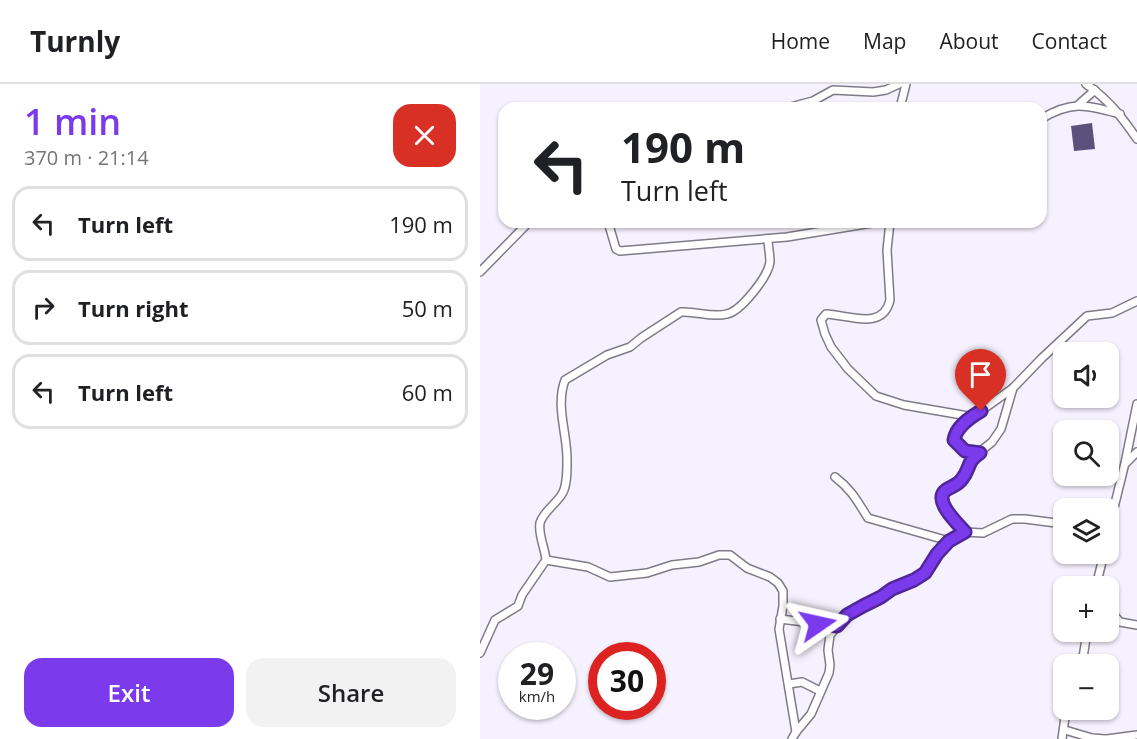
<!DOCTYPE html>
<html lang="en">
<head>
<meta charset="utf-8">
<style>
  body { margin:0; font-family:"Open Sans",sans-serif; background:#f2f2f2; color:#202124; height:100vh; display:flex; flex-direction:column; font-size:22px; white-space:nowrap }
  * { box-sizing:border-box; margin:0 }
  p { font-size:20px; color:#757577 }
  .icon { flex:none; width:33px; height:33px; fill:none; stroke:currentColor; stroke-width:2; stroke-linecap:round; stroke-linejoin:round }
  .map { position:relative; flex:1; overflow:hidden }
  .side { display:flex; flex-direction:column; background:#fff; width:480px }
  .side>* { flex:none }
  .guide { position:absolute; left:18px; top:18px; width:549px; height:126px; border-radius:18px; box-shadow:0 2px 4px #0004; background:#fff; color:#202124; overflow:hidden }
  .tools { position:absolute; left:573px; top:258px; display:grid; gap:12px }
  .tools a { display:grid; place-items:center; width:66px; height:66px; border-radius:12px; background:#fff; box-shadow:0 2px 4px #0004; font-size:30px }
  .speed { position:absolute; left:18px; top:558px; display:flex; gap:12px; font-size:30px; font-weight:700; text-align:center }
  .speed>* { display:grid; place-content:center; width:78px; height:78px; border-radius:50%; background:#fff; box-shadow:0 2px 4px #0004; line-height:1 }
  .speed small { font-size:15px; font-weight:400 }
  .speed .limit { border:9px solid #d22; background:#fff; color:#111 }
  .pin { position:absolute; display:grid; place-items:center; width:51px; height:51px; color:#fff; margin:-62px -26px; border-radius:50% 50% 50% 0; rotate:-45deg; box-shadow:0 0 6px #0007 }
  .pin .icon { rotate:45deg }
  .me { position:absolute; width:66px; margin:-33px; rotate:79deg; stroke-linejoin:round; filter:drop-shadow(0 0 4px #0008) }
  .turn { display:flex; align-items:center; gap:21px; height:126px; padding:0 24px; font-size:27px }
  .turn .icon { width:78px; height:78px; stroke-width:2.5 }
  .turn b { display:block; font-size:42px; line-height:51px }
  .round { display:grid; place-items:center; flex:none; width:63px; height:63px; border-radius:18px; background:#f2f2f2 }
  .summary { display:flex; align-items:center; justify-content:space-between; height:102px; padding:0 24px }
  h1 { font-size:36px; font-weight:600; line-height:45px; color:#7c3aed }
  .cta { display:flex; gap:12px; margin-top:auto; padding:12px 24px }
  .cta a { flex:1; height:69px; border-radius:18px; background:#7c3aed; color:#fff; font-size:24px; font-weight:600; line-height:69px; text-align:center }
  .cta a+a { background:#f2f2f2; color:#202124 }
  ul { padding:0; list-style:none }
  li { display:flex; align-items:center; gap:18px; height:75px; margin:0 12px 9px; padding:0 12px; border:3px solid #e0e0e0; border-radius:18px }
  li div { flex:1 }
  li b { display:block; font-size:22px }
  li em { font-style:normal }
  header { display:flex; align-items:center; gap:36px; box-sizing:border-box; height:84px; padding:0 30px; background:#fff; border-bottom:2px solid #e0e0e0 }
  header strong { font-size:28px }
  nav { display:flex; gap:33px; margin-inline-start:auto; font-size:21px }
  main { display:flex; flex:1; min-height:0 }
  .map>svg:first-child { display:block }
  .building { fill:#5a527d }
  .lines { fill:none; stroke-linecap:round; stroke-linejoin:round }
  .minor-casing { stroke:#7f7b86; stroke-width:10 }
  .minor { stroke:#fff; stroke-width:7 }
  .route-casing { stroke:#51269a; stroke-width:15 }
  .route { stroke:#7c3aed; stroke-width:10 }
</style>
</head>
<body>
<header>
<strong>Turnly</strong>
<nav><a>Home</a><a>Map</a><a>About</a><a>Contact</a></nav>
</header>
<main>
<section class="side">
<div class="summary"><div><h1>1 min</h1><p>370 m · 21:14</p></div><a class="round" style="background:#d93025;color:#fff"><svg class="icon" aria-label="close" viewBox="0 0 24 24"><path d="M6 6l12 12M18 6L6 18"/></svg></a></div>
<ul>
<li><svg class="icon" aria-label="left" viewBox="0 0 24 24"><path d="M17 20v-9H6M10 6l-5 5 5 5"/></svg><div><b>Turn left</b></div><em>190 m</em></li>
<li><svg class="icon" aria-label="right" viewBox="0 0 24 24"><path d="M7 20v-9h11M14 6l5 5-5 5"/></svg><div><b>Turn right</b></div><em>50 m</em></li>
<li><svg class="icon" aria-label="left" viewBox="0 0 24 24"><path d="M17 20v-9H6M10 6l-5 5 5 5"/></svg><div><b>Turn left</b></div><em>60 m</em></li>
</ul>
<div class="cta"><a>Exit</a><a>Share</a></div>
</section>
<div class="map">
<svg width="657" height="655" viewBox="0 0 657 655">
  <rect width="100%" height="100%" fill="#f6f1fe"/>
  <path class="building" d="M612,39L615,65L594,67L591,42Z"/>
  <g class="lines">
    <defs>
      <g id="minor">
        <path d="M606,0C628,15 642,33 657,55"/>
        <path d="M598,21L615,6"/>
        <path d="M307,24L333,17L353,6L393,8L406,6L419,0"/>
        <path d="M420,24L426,0"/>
        <path d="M561,35C592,16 607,21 640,30"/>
        <path d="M128,138L136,165L140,167L307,153L398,138"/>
        <path d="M410,138L407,166L410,216C403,247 369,231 346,230L341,236L345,250L351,263L368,285L396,312L424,321L488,332L494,331L501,327L533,304L562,274L607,232L632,229L657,217"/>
        <path d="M0,188L49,138"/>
        <path d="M494,332L475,349L474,356L485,367L500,369"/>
        <path d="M646,379L657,368"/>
        <path d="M355,393C372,406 377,417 388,434L469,457"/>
        <path d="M485,448L468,427L462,417V412L466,406L481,397L492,374L512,358L521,345L533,304"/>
        <path d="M628,448L645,379L657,320"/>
        <path d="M66,476L108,483L130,493L167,489L192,481L219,478L239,471H250L267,484L290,493L298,499L303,507V522L299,545L316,648"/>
        <path d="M616,502L624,470"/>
        <path d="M628,524L640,538L657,541"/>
        <path d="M300,535L357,542"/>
        <path d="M0,569L15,536L38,522L42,511L66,476C65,464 58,451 60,439C63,428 76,420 82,410C87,402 87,388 87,378C88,351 75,323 85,296L127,271L150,263L161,254L201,228C217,227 231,234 247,230C261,227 288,193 290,178C290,170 288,162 288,155"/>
        <path d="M602,580L607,548"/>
        <path d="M309,600L322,598L340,607"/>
        <path d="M585,646L612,654L625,655"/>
        <path d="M312,655L316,648L331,630L349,589L350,581L348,566L350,551L367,531L445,489L457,469L469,457L485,448L503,449L532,435H545L584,440"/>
        <path d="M582,655L586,626"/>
        <path d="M627,655L657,651"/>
      </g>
    </defs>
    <use href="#minor" class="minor-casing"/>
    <use href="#minor" class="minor"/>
  </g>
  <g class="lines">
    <defs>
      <path id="route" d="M338,540L357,542L367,531L383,522L401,513L412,505L434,496L445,489L457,470L469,457L485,448C478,440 452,416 466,406C472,402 478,401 482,395C491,384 486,378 500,369L485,367L474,356C476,343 489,334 501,327"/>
    </defs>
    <use href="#route" class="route-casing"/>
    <use href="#route" class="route"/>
  </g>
</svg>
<div class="tools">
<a><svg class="icon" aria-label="sound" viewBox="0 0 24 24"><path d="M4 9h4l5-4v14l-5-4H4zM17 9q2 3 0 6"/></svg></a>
<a><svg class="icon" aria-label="search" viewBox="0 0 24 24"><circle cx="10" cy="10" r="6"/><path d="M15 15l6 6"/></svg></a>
<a><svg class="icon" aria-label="layers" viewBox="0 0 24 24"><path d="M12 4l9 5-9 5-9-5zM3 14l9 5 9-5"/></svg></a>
<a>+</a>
<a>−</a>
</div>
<div class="speed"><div>29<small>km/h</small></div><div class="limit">30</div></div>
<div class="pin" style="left:501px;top:327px;background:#d93025"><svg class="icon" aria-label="arrive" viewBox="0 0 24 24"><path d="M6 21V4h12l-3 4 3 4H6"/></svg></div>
<svg class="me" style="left:338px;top:540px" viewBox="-20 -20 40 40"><path d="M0-17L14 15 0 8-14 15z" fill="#7c3aed" stroke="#fff" stroke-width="4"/></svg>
<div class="guide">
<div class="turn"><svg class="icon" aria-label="left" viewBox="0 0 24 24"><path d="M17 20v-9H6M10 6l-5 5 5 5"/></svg><div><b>190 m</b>Turn left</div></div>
</div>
</div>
</main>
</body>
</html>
